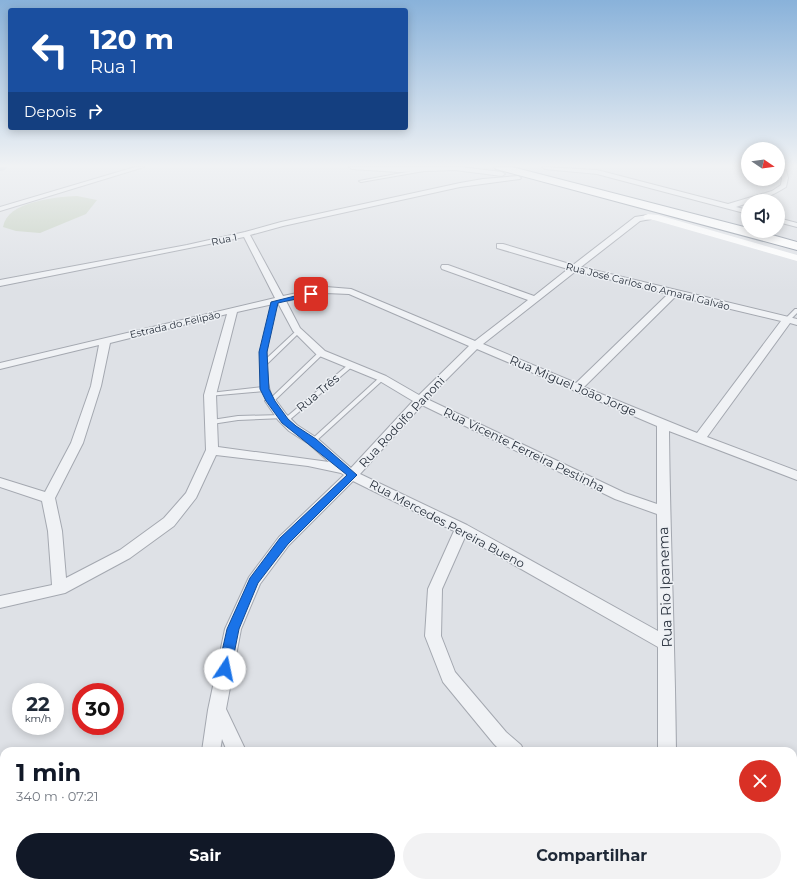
<!DOCTYPE html>
<html lang="pt">
<head>
<meta charset="utf-8">
<style>
  body { margin:0; font-family:Montserrat,sans-serif; background:#f2f2f3; color:#1f2937; height:100vh; display:flex; flex-direction:column; font-size:15px; white-space:nowrap }
  * { box-sizing:border-box; margin:0 }
  p { font-size:13px; color:#747a83 }
  .icon { flex:none; width:22px; height:22px; fill:none; stroke:currentColor; stroke-width:2; stroke-linecap:round; stroke-linejoin:round }
  .map { position:relative; flex:1; overflow:hidden }
  .drawer { position:absolute; left:0px; top:747px; width:797px; height:140px; display:flex; flex-direction:column; background:#fff; border-radius:12px 12px 0 0; box-shadow:0 2px 10px #0003 }
  .drawer>* { flex:none }
  .guide { position:absolute; left:8px; top:8px; width:400px; height:122px; border-radius:4px; box-shadow:0 2px 10px #0003; background:#1a4fa0; color:#fff; overflow:hidden }
  .needle { width:26px; rotate:103deg }
  .fabs { position:absolute; left:741px; top:142px; display:grid; gap:8px }
  .fabs a { display:grid; place-items:center; width:44px; height:44px; border-radius:50%; background:#fff; box-shadow:0 2px 10px #0003; font-size:20px }
  .speed { position:absolute; left:12px; top:683px; display:flex; gap:8px; font-size:20px; font-weight:700; text-align:center }
  .speed>* { display:grid; place-content:center; width:52px; height:52px; border-radius:50%; background:#fff; box-shadow:0 2px 10px #0003; line-height:1 }
  .speed small { font-size:10px; font-weight:400 }
  .speed .limit { border:6px solid #d22; background:#fff; color:#111 }
  .pin { position:absolute; display:grid; place-items:center; width:34px; height:34px; color:#fff; margin:-17px; border-radius:8px; box-shadow:0 2px 6px #0006 }
  .me { position:absolute; width:44px; margin:-22px; rotate:11deg; stroke-linejoin:round; filter:drop-shadow(0 0 3px #0008) }
  .turn { display:flex; align-items:center; gap:14px; height:84px; padding:0 16px; font-size:18px }
  .turn .icon { width:52px; height:52px; stroke-width:2.5 }
  .turn b { display:block; font-size:28px; line-height:34px }
  .then { display:flex; align-items:center; height:38px; padding:0 16px; background:#0003; gap:8px; font-size:15px }
  .round { display:grid; place-items:center; flex:none; width:42px; height:42px; border-radius:21px; background:#f2f2f3 }
  .summary { display:flex; align-items:center; justify-content:space-between; height:68px; padding:0 16px }
  h1 { font-size:24px; font-weight:700; line-height:30px; color:#111827 }
  .cta { display:flex; gap:8px; margin-top:auto; padding:8px 16px }
  .cta a { flex:1; height:46px; border-radius:24px; background:#111827; color:#fff; font-size:16px; font-weight:700; line-height:46px; text-align:center }
  .cta a+a { background:#f2f2f3; color:#1f2937 }
  .map>svg:first-child { display:block }
  .green { fill:#c4cfbf }
  .lines { fill:none; stroke-linecap:round; stroke-linejoin:round }
  .river { fill:#9bb0c4; fill-rule:evenodd }
  .lane-casing { stroke:#a4a8b0; stroke-width:2 }
  .street-casing { stroke:#a4a8b0; stroke-width:2 }
  .highway-casing { stroke:#868f9c; stroke-width:2 }
  .lane { fill:#f0f2f5; fill-rule:evenodd }
  .street { fill:#f0f2f5; fill-rule:evenodd }
  .secondary { fill:#fff; fill-rule:evenodd }
  .highway { fill:#fff; fill-rule:evenodd }
  .route { fill:#1a73e8; stroke:#114b97 }
  .labels { text-anchor:middle; stroke-width:3; stroke-linejoin:round; paint-order:stroke }
  .far-street-label { font-size:10px; fill:#28303c; stroke:#edf0f4 }
  .street-label { font-size:12px; fill:#28303c; stroke:#edf0f4 }
  .near-street-label { font-size:14px; fill:#28303c; stroke:#edf0f4 }
</style>
</head>
<body>
<div class="map">
<svg width="797" height="887" viewBox="0 0 797 887">
  <rect width="100%" height="100%" fill="#dee1e6"/>
  <path class="green" d="M77,196L97,200L86,214L40,233L16,231L3,227C7,201 56,197 77,196Z"/>
  <g class="lines">
    <path class="river" d="M0,167H7L5,170L0,171Z"/>
    <defs>
      <g id="lane">
        <path d="M423,169L425,170L424,171L361,182L359,181Z"/>
        <path d="M273,301H275L277,302L268,339L266,359L296,331H300V332L266,365C266,376 268,386 272,397L319,352L321,351L324,353L273,402H269L264,391L208,396L207,395L208,394L210,393L263,387C259,365 262,344 268,322C269,315 271,308 273,301Z"/>
        <path d="M795,309H797V313L789,321H785V319Z"/>
        <path d="M351,363L354,365L353,366L287,422H283L282,421L283,420L349,364Z"/>
        <path d="M382,376L385,378L384,379L315,442H311L310,441L311,440L380,377Z"/>
        <path d="M282,415L285,417L284,418L238,420L212,424L209,422L212,420L238,416Z"/>
      </g>
      <g id="street">
        <path d="M135,167H144L0,211V207Z"/>
        <path d="M349,167H460L502,172L505,174L502,176L455,170L399,172L352,169Z"/>
        <path d="M542,167L597,170L728,204L772,191L781,185L782,178L779,167H785L788,178L786,187C775,194 761,201 748,201V203L736,207L748,210V214L597,174C579,172 562,171 545,169Z"/>
        <path d="M518,176L521,178L520,179L460,187L283,226L250,235L283,296L326,287L351,289L475,341L528,300L442,269L441,267L442,265H448L534,296L568,269L497,248V244H503L573,265L635,217L648,215L652,217L651,219L640,221L581,267L797,319V325L790,323L707,437L797,471V480L669,431C670,538 675,644 676,751H658V647L465,537L442,589L441,636L455,672L506,732L521,745L524,751H501L494,744L443,682L425,636L428,589L454,531L353,481L289,545L260,584L241,629L226,709L246,751H227L222,739L220,751H202L208,710L225,629L249,577L279,537L344,475L341,473L308,466L216,455L196,498L174,526L130,558L65,593L0,608V596L52,585L48,531L42,501L0,487V478L45,492L71,443L91,386L99,345L0,369V363L275,298L244,237L0,286V280L187,245L245,232L281,222L460,183L483,179ZM576,271L668,294L576,383L483,344ZM326,293L349,294L469,346L419,395L386,376L325,351L300,328L286,301ZM676,296L781,321L697,433L584,387ZM278,303L293,331L317,355L378,380L413,401L351,468L317,438L297,425L286,414L275,399L271,398L265,401L278,420L289,431L309,444L329,462L218,447L216,395L237,312ZM227,314L204,395L206,450L186,493L164,518L120,550L66,578L62,531L55,498L83,443L101,386L110,343ZM477,349L657,426V504L625,493L427,399ZM422,405L615,499L657,514L658,631L467,525L360,474Z"/>
        <path d="M778,218L797,223V227L778,222Z"/>
        <path d="M182,883H204L203,887H181Z"/>
        <path d="M304,883H327L329,887H306Z"/>
        <path d="M658,883H680L681,887H659Z"/>
      </g>
      <path id="highway" d="M494,167H512L748,228V231H758L797,242V250L496,169Z"/>
    </defs>
    <use href="#lane" class="lane-casing"/>
    <use href="#street" class="street-casing"/>
    <use href="#highway" class="highway-casing"/>
    <use href="#lane" class="lane"/>
    <use href="#street" class="street"/>
    <path class="secondary" d="M648,214L658,215L797,255V261L654,220L645,219L643,217L645,215Z"/>
    <use href="#highway" class="highway"/>
  </g>
  <linearGradient id="sky" x2="0" y2="1"><stop stop-color="#89b2da"/><stop offset="0.57" stop-color="#f0f2f4"/><stop offset="1" stop-color="#f0f2f4" stop-opacity="0"/></linearGradient>
  <rect width="797" height="291" fill="url(#sky)"/>
  <path class="route" d="M311,292H313V295L278,303L267,352L269,389L275,401L288,419L296,426L316,439L357,475L288,544L258,583L239,629L231,669L229,673L225,675L220,673L218,669L227,629L250,578L280,538L347,475L282,423L266,401L260,389L259,352L271,302Z"/>
  <g class="labels">
    <g class="far-street-label">
      <text transform="translate(224 239) rotate(-12)" y="4">Rua 1</text>
      <text transform="translate(648 286) rotate(14)" y="4">Rua José Carlos do Amaral Galvão</text>
      <text transform="translate(175 324) rotate(-13)" y="4">Estrada do Felipão</text>
    </g>
    <g class="street-label">
      <text transform="translate(573 386) rotate(23)" y="4">Rua Miguel João Jorge</text>
      <text transform="translate(318 393) rotate(-40)" y="4">Rua Três</text>
      <text transform="translate(402 422) rotate(-47)" y="4">Rua Rodolfo Panoni</text>
      <text transform="translate(524 450) rotate(26)" y="4">Rua Vicente Ferreira Pestinha</text>
      <text transform="translate(447 524) rotate(28)" y="4">Rua Mercedes Pereira Bueno</text>
    </g>
    <g class="near-street-label">
      <text transform="translate(665 587) rotate(-92)" y="5">Rua Rio Ipanema</text>
    </g>
  </g>
</svg>
<div class="fabs">
<a><svg class="needle" viewBox="-14 -14 28 28"><path d="M0-13l5 13h-10z" fill="#e53935"/><path d="M0 13l5-13h-10z" fill="#747a83"/></svg></a>
<a><svg class="icon" aria-label="sound" viewBox="0 0 24 24"><path d="M4 9h4l5-4v14l-5-4H4zM17 9q2 3 0 6"/></svg></a>
</div>
<div class="speed"><div>22<small>km/h</small></div><div class="limit">30</div></div>
<div class="pin" style="left:311px;top:294px;background:#d93025"><svg class="icon" aria-label="arrive" viewBox="0 0 24 24"><path d="M6 21V4h12l-3 4 3 4H6"/></svg></div>
<svg class="me" style="left:225px;top:669px" viewBox="-20 -20 40 40"><circle r="19" fill="#fff"/><path d="M0-13L10 11 0 6-10 11z" fill="#1a73e8"/></svg>
<div class="guide">
<div class="turn"><svg class="icon" aria-label="left" viewBox="0 0 24 24"><path d="M17 20v-9H6M10 6l-5 5 5 5"/></svg><div><b>120 m</b>Rua 1</div></div>
<div class="then">Depois<svg class="icon" aria-label="right" viewBox="0 0 24 24"><path d="M7 20v-9h11M14 6l5 5-5 5"/></svg></div>
</div>
<section class="drawer">
<div class="summary"><div><h1>1 min</h1><p>340 m · 07:21</p></div><a class="round" style="background:#d93025;color:#fff"><svg class="icon" aria-label="close" viewBox="0 0 24 24"><path d="M6 6l12 12M18 6L6 18"/></svg></a></div>
<div class="cta"><a>Sair</a><a>Compartilhar</a></div>
</section>
</div>
</body>
</html>
